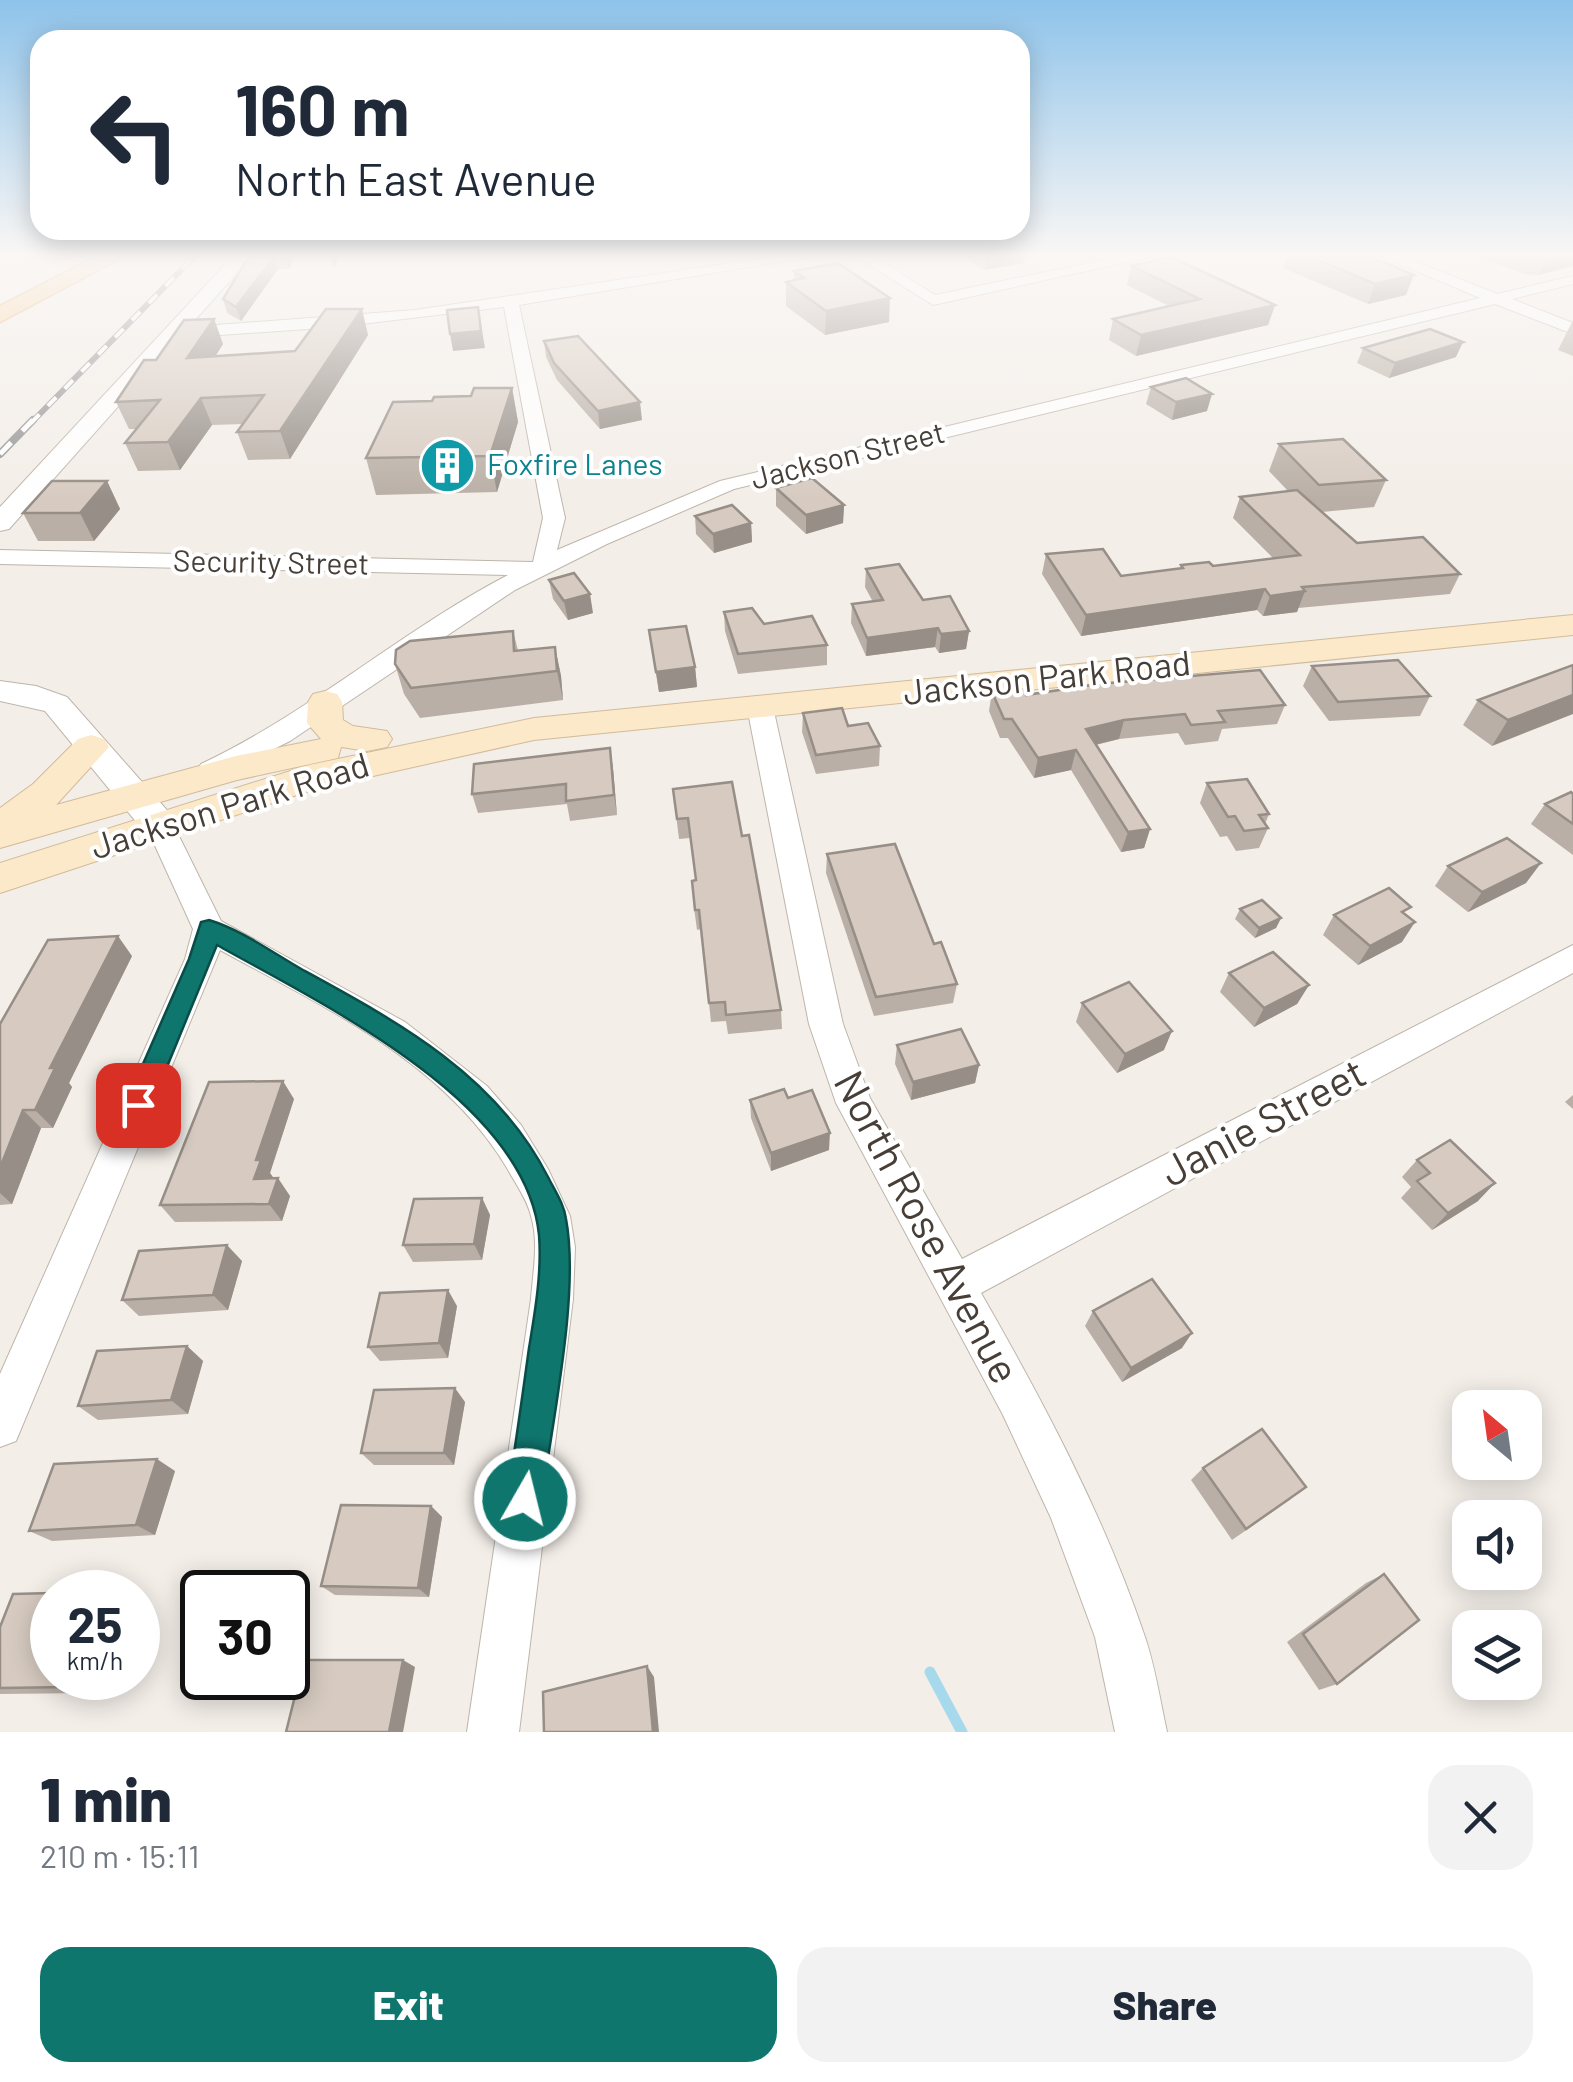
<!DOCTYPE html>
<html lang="en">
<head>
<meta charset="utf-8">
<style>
  body { margin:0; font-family:Barlow,sans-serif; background:#f2f2f3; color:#1f2937; height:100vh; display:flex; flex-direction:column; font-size:38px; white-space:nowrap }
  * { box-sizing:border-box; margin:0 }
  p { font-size:32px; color:#747a83 }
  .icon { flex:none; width:55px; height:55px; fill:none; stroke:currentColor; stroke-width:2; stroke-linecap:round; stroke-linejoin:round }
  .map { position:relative; height:1732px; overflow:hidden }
  .side { display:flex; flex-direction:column; background:#fff; flex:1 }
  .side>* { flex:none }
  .top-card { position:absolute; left:30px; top:30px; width:1000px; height:210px; border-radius:30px; box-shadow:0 5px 25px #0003; background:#fff; color:#1f2937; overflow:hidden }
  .needle { width:65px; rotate:331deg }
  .controls { position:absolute; left:1452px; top:1390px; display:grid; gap:20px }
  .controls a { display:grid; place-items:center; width:90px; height:90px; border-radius:20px; background:#fff; box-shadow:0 5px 25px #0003; font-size:50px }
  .speed { position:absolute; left:30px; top:1570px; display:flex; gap:20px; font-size:50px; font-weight:700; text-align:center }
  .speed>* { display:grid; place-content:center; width:130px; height:130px; border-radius:50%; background:#fff; box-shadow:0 5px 25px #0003; line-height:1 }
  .speed small { font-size:25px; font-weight:400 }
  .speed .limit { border:5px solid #111; border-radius:15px; background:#fff; color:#111 }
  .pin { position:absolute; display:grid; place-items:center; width:85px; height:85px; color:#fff; margin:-42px; border-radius:20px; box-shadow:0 5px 15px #0006 }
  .me { position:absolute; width:110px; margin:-55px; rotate:8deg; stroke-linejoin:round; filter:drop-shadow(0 0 8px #0008) }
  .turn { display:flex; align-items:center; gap:35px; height:210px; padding:0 40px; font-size:45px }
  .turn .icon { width:130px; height:130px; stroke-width:2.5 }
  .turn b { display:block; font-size:70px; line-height:85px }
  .round { display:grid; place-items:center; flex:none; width:105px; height:105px; border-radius:30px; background:#f2f2f3 }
  .summary { display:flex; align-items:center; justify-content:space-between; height:170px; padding:0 40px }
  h1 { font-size:60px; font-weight:800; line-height:75px }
  .cta { display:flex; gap:20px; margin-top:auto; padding:20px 40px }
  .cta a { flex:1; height:115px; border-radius:30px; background:#0f766e; color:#fff; font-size:40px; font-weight:800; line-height:115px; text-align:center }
  .cta a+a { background:#f2f2f3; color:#1f2937 }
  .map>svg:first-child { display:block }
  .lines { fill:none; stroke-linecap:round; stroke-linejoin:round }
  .stream { stroke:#a7d9ed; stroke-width:11 }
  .minor-casing { stroke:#beb5ab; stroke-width:2 }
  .tertiary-casing { stroke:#beb5ab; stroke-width:2 }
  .secondary-casing { stroke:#d1bb99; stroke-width:2 }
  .primary-casing { stroke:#deac6b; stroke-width:3 }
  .minor { fill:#fff; fill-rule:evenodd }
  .tertiary { fill:#fff; fill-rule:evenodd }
  .secondary { fill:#fce9c9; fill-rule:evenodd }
  .primary { fill:#f9d29b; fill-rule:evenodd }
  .rail-far1-casing { stroke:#969696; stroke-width:6 }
  .rail-casing { stroke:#969696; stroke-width:8 }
  .rail-far1 { stroke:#fff; stroke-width:4; stroke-dasharray:12; stroke-linecap:butt }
  .rail { stroke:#fff; stroke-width:5; stroke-dasharray:16; stroke-linecap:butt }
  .wall { fill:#b9afa6 }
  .shaded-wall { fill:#968e87 }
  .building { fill:#d7cbc1; stroke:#968e87; stroke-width:2.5 }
  .route { fill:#0f766e; stroke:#0a4d48; stroke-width:2.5 }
  .labels { text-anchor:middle; stroke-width:8; stroke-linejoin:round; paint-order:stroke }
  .far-street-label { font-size:30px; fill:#463e37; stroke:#fff }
  .far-culture-label { font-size:30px; fill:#0d838f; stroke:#fff; text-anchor:start }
  .street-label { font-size:35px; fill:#463e37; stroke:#fff }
  .near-street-label { font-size:42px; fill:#463e37; stroke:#fff }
</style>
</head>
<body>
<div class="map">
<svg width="1573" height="1732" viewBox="0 0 1573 1732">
  <rect width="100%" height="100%" fill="#f3eee8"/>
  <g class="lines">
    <path class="stream" d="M930,1672L962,1732"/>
    <defs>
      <g id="minor">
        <path d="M779,256H816L519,305L565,518L557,550L720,481L1480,298L1381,256H1402L1497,294L1573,276V284L1512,299L1573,323V334L1495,304L734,489L607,544L515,590L290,741L211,780L201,778L197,771L201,764C311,712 401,631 508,575L0,564V550L533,562L543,518L504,307L336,327L177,338L169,333L177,328L415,310Z"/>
        <path d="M855,256H873L935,295L1124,256H1154L933,305Z"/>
        <path d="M760,699L773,707L843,1024L870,1098L962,1259L1573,945V973L981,1293C1044,1403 1103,1514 1144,1634C1155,1665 1160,1700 1167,1732H1115L1095,1637L1051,1518L1003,1415L836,1103L809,1024L747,707Z"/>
        <path d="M160,816L170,819L174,826L221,921L405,1022L487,1086L521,1125L548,1169L570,1216L575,1247L573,1299L519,1732H467L531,1299C533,1272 539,1242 531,1216C527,1199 515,1183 507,1168C444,1062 324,1007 220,950L16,1441L0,1447V1374L185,959L193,929L146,826L150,819Z"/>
      </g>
      <g id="tertiary">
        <path d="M233,256H252L9,529L0,531V507Z"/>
        <path d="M0,681L36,686L67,697L173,817L178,826L173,835L160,839L147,835L45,711L0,701Z"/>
      </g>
      <g id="secondary">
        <path d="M1573,615V635L534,740L315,789L0,893V863L309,765L534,718Z"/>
        <path d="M325,691L337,694L342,702L343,720L353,726L387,731L392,739L387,747L367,751L341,747L338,758L237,780L0,848V808L33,784L78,739L91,735L104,739L109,747L56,805L236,756L321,739L307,723L308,702L313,694Z"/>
      </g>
      <path id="primary" d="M97,256H125L0,322V306Z"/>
    </defs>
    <use href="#minor" class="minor-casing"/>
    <use href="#tertiary" class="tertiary-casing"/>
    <use href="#secondary" class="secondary-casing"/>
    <use href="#primary" class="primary-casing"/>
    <use href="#minor" class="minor"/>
    <use href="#tertiary" class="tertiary"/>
    <use href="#secondary" class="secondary"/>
    <use href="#primary" class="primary"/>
    <defs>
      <path id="rail-far1" d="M31,423L195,256"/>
      <path id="rail" d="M0,454L33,420"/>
    </defs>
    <use href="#rail-far1" class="rail-far1-casing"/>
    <use href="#rail" class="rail-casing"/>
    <use href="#rail-far1" class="rail-far1"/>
    <use href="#rail" class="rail"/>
  </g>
  <g class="wall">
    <path d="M249,256H295L289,269H278L241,321L227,313L223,299Z"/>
    <path d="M962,256H1025L1024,263L985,270Z"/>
    <path d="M1287,256H1369L1406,295L1368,304L1283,268Z"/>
    <path d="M1477,256H1573L1539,275L1525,274Z"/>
    <path d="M1131,266L1275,305L1268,325L1136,356L1109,340L1113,319L1169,306L1127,285Z"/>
    <path d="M794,271L889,322L825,335L786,306V282L794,280Z"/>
    <path d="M214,319L223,344L215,356L295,351L368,335L290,459L248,460L237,432L243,424L212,425L180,470L138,471L125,443L137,429H129L116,402L156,360Z"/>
    <path d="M1573,320V356L1558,350Z"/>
    <path d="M544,341L642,420L600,429L557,380L546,357Z"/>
    <path d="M1363,348L1456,357L1389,378L1357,363Z"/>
    <path d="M1151,387L1207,411L1172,420L1146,404Z"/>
    <path d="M512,388L518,422L497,492L376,495L366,458L432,401L471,396Z"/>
    <path d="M1279,444L1386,480L1374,507L1322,512L1357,543L1460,574L1450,594L1298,608L1297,612L1263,616L1257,610L1081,636L1042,574L1046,554L1121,576L1180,568L1181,565L1213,566L1274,559L1233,518L1240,497L1288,491L1269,471Z"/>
    <path d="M107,481L120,509L94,541H38L23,513Z"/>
    <path d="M776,488L844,505L843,523L806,534L776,506Z"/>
    <path d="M695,516L751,523L752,542L714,553L696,534Z"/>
    <path d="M866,569L923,600L969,631L966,649L939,653L935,647L866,656L851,623L852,604L873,602L865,587Z"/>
    <path d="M549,580L593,613L568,620L553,599Z"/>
    <path d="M724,612L764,624L827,645V665L738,674L725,631Z"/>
    <path d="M649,630L695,667L697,687L659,692Z"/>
    <path d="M513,631L518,650L555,647L561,676L563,700L420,718L404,694L395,664Z"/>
    <path d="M1573,665L1492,746L1463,725L1478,700Z"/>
    <path d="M1312,666L1430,696L1420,716L1329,721L1303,686Z"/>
    <path d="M992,692L1026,695L1285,705L1277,724L1222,729L1218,741L1185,745L1178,733L1119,739L1096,745L1150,829L1144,848L1121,852L1071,770L1034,778L1008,738H1000L989,711Z"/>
    <path d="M803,713L848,726L880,746L879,766L816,774L802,732Z"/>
    <path d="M610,748L617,815L570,821L567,804L478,813L472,794Z"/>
    <path d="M1207,783L1269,814L1265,824L1268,828L1259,848L1236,851L1227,836L1220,837L1200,803Z"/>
    <path d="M673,789L742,836L781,1010L782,1029L728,1034L726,1021L711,1022L701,929L697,930L693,900L696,880L690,838L679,839Z"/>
    <path d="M1573,794V855L1531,824L1545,804Z"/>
    <path d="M827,854L934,944L957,984L953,1003L874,1016L826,873Z"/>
    <path d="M1448,866L1526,883L1468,912L1435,886Z"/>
    <path d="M1240,909L1281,918L1276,928L1255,938L1235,919Z"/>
    <path d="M1334,915H1406L1402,942L1358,965L1323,935Z"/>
    <path d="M132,956L69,1083L72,1087L53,1128H41L12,1204L0,1205V1024Z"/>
    <path d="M1229,973L1309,985L1297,1004L1254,1027L1220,992Z"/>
    <path d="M1082,1003L1164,1050L1117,1073L1076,1022Z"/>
    <path d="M897,1045L979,1065L975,1083L911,1100L895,1064Z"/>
    <path d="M1573,1095V1109L1565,1102Z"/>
    <path d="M788,1098L829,1150L771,1171L751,1118L750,1100Z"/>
    <path d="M294,1099L270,1173L273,1179L290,1196L282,1221L175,1222L160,1205Z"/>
    <path d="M1417,1160L1478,1201L1432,1230L1401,1198L1411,1187L1402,1177Z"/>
    <path d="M482,1198L490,1215L482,1260L413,1262L403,1245Z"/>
    <path d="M242,1261L228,1310L139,1316L122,1300Z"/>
    <path d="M457,1306L448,1358L380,1361L368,1347Z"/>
    <path d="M1093,1311L1182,1348L1122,1382L1085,1326Z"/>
    <path d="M187,1346L203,1361L188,1414L98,1420L78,1406Z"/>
    <path d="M465,1402L454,1465H374L361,1453Z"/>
    <path d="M1203,1468L1291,1499L1232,1540L1191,1480Z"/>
    <path d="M175,1471L155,1535L52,1541L29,1531Z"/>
    <path d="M431,1506L442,1517L429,1597L335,1595L321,1586Z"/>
    <path d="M1384,1574L1337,1684L1319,1690L1287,1642L1366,1583Z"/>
    <path d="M0,1627L52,1678H96L91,1693L0,1694Z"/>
  </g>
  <g class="shaded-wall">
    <path d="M285,256H295L289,269Z"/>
    <path d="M331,256H339L334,268Z"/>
    <path d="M986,256H1025L1024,263L985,270Z"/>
    <path d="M1548,256H1573V266L1539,275Z"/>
    <path d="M274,257L278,269L241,321L236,307Z"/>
    <path d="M1414,275L1406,295L1368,304L1375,284Z"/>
    <path d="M890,298L889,322L825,335L826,311Z"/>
    <path d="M1275,305L1268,325L1136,356L1141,335Z"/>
    <path d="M478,307L485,348L453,351L450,334Z"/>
    <path d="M362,309L368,335L290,459L280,431Z"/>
    <path d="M214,319L223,344L198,384L187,358Z"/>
    <path d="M1463,342L1456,357L1389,378L1395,363Z"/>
    <path d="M512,388L518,422L497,492L490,456Z"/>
    <path d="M1212,394L1207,411L1172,420L1176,402Z"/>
    <path d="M201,398L212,425L180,470L168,442Z"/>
    <path d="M640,402L642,420L600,429L598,411Z"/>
    <path d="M107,481L120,509L94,541L80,513Z"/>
    <path d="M844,505L843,523L806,534V515Z"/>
    <path d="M751,523L752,542L714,553L713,534Z"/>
    <path d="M1265,589L1257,610L1081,636L1086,615Z"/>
    <path d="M1305,591L1297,612L1263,616L1270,596Z"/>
    <path d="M590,594L593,613L568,620L564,601Z"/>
    <path d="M938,628L935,647L866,656L867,638Z"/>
    <path d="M969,631L966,649L939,653L941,634Z"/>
    <path d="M555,647L561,676L563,700L557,671Z"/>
    <path d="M695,667L697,687L659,692L656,672Z"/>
    <path d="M1573,695V714L1492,746L1508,720Z"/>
    <path d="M1124,720L1119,739L1081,748L1086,729Z"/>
    <path d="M610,748L613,768L617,815L614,795Z"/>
    <path d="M1076,750L1071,770L1034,778L1038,758Z"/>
    <path d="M1150,829L1144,848L1121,852L1128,832Z"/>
    <path d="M1541,863L1526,883L1468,912L1482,892Z"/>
    <path d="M1281,918L1276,928L1255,938L1259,928Z"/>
    <path d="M1415,922L1402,942L1358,965L1370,946Z"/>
    <path d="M118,936L132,956L69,1083L72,1087L53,1128L35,1110L50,1068Z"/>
    <path d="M1309,985L1297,1004L1254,1027L1264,1008Z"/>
    <path d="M1172,1031L1164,1050L1117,1073L1125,1054Z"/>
    <path d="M979,1065L975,1083L911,1100L913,1082Z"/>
    <path d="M283,1081L294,1099L270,1173L273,1177L267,1196L254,1179L256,1160Z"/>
    <path d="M23,1110L41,1128L12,1204L0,1193V1168Z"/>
    <path d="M830,1133L829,1150L771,1171V1153Z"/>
    <path d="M278,1178L290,1196L282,1221L269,1204Z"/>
    <path d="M1495,1183L1478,1201L1432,1230L1448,1213Z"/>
    <path d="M482,1198L490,1215L482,1260L474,1244Z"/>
    <path d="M227,1245L242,1261L228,1310L213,1295Z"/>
    <path d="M448,1290L457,1306L448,1358L439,1343Z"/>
    <path d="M1192,1333L1182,1348L1122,1382L1131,1368Z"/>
    <path d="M187,1346L203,1361L188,1414L171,1400Z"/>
    <path d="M455,1388L465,1402L454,1465L444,1453Z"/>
    <path d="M157,1459L175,1471L155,1535L136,1525Z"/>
    <path d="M431,1506L442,1517L429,1597L418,1588Z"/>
    <path d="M403,1660L415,1667L403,1732H389Z"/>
    <path d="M647,1666L654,1677L659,1732H653Z"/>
    <path d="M71,1678H96L91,1693L68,1687Z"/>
  </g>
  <g class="building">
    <path d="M249,256H278L274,257L236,307L223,299Z"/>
    <path d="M1309,256H1369L1414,275L1375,284Z"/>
    <path d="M1171,257L1275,305L1141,335L1113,319L1200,299L1131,266Z"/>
    <path d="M838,263L890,298L826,311L786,282L804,278L794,271Z"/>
    <path d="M478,307L481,331L450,334L447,310Z"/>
    <path d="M326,309H362L280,431L237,432L264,395L201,398L168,442L125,443L160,400L116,402L144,360H156L184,320L214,319L187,358L295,351Z"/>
    <path d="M1430,329L1463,342L1395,363L1363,348Z"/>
    <path d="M578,336L640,402L598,411L554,363L544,341Z"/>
    <path d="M1186,378L1212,394L1176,402L1151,387Z"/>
    <path d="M474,388H512L490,456L366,458L393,402L432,401L434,397L471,396Z"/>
    <path d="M1343,439L1386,480L1319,485L1279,444Z"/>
    <path d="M812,478L844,505L806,515L776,488Z"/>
    <path d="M52,481H107L80,513H23Z"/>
    <path d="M1297,490L1357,543L1423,537L1460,574L1302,587L1305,591L1270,596L1265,589L1086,615L1046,554L1103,549L1121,576L1183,568L1181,565L1209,562L1213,566L1300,555L1240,497Z"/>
    <path d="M732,505L751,523L713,534L695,516Z"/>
    <path d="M899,564L923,600L950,596L969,631L941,634L938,628L867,638L852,604L883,600L866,569Z"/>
    <path d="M574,573L590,594L564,601L549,580Z"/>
    <path d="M752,608L764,624L812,616L827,645L738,654L724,612Z"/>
    <path d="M686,626L695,667L656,672L649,630Z"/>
    <path d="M513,631L514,651L555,647L557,671L411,688L395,664L396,650L410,641Z"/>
    <path d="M1398,660L1430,696L1338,702L1312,666Z"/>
    <path d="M1573,665V695L1508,720L1478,700Z"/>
    <path d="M1260,670L1285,705L1218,711L1225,722L1191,725L1185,714L1124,720L1086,729L1150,829L1128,832L1076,750L1038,758L1012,719H1004L992,692L1024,689L1026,695L1099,684Z"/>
    <path d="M842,708L848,726L868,723L880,746L816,755L803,713Z"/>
    <path d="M610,748L614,795L566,801V784L472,794L474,764Z"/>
    <path d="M1247,779L1269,814L1259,815L1268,828L1244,831L1235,816L1228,817L1207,783Z"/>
    <path d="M732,782L742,836L749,835L781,1010L726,1015L725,1002L709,1003L699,910H695L692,881L696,880L688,818L677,819L673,789Z"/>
    <path d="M1571,792L1573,794V824L1545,804Z"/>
    <path d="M1507,838L1541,863L1482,892L1448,866Z"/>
    <path d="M895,844L934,944L941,942L957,984L876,997L827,854Z"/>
    <path d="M1389,888L1411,907L1402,912L1415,922L1370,946L1334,915Z"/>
    <path d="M1262,900L1281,918L1259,928L1240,909Z"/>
    <path d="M118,936L50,1068H55L35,1110H23L0,1168V1024L48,940Z"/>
    <path d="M1273,952L1309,985L1264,1008L1229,973Z"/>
    <path d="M1129,982L1172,1031L1125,1054L1082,1003Z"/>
    <path d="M961,1029L979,1065L913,1082L897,1045Z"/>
    <path d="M283,1081L256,1160H261L254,1179L278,1178L269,1204L160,1205L209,1082Z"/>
    <path d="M784,1089L788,1098L812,1090L830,1133L771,1153L750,1100Z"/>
    <path d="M1450,1140L1495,1183L1448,1213L1417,1181L1430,1173L1417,1160Z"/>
    <path d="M482,1198L474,1244L403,1245L414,1199Z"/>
    <path d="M227,1245L213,1295L122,1300L139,1251Z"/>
    <path d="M1152,1279L1192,1333L1131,1368L1093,1311Z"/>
    <path d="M448,1290L439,1343L368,1347L380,1293Z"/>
    <path d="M187,1346L171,1400L78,1406L97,1351Z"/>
    <path d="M455,1388L444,1453H361L374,1390Z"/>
    <path d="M1262,1429L1306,1487L1246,1529L1203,1468Z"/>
    <path d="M157,1459L136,1525L29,1531L54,1464Z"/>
    <path d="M341,1505L431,1506L418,1588L321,1586Z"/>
    <path d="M1384,1574L1419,1620L1337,1684L1303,1634Z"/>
    <path d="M52,1593V1678H71L68,1687L0,1688V1627L13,1594Z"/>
    <path d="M304,1660H403L389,1732H286Z"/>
    <path d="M647,1666L653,1732H544L543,1692Z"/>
  </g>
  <linearGradient id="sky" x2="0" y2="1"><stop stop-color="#8ec3ea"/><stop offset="0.51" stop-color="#faf7f5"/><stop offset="1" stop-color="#faf7f5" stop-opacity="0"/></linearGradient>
  <rect width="1573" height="499" fill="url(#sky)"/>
  <path class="route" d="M209,920C242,930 273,953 303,970C400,1023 496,1075 548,1177C555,1191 564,1204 566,1219C580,1293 552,1421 542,1499L537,1511L525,1516L512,1511L507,1499C515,1449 522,1399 529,1348C535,1312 542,1272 539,1235C526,1101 320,1003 217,945L148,1113L138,1117L129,1113L125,1105L189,959L201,922Z"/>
  <defs>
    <symbol id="building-disc" viewBox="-11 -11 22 22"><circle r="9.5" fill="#0f9aa8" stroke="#fff"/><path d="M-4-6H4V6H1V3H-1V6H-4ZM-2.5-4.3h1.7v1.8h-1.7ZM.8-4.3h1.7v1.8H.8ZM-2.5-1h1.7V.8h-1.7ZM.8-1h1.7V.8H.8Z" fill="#fff"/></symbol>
  </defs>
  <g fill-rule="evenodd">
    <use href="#building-disc" x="416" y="434" width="63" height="63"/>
  </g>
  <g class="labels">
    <g class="far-street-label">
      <text transform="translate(848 456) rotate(-14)" y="10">Jackson Street</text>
      <text transform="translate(271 563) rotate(1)" y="10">Security Street</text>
    </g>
    <g class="far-culture-label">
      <text x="487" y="475">Foxfire Lanes</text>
    </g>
    <g class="street-label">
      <text transform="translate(1047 678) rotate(-6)" y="12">Jackson Park Road</text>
      <text transform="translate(230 806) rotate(-17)" y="12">Jackson Park Road</text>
    </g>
    <g class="near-street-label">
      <text transform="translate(1263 1122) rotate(-28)" y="15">Janie Street</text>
      <text transform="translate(927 1227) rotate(62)" y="15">North Rose Avenue</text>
    </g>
  </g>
</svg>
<div class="controls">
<a><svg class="needle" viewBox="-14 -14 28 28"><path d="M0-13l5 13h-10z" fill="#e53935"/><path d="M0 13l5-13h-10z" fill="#747a83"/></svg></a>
<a><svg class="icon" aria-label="sound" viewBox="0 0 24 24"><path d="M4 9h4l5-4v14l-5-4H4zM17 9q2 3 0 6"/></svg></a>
<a><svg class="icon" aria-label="layers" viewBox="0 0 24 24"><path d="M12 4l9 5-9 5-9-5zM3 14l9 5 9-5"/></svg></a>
</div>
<div class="speed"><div>25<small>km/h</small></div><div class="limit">30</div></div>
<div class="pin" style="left:138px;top:1105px;background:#d93025"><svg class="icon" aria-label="arrive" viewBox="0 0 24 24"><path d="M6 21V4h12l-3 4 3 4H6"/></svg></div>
<svg class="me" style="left:525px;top:1499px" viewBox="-20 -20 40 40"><circle r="17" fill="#0f766e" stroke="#fff" stroke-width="3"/><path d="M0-11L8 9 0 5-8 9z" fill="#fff"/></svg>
<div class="top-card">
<div class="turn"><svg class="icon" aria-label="left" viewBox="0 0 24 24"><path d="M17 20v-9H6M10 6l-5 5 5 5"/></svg><div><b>160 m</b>North East Avenue</div></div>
</div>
</div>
<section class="side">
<div class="summary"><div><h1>1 min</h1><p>210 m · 15:11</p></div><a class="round"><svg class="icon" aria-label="close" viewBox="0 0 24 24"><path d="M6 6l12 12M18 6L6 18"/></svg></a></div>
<div class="cta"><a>Exit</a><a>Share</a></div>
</section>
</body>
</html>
